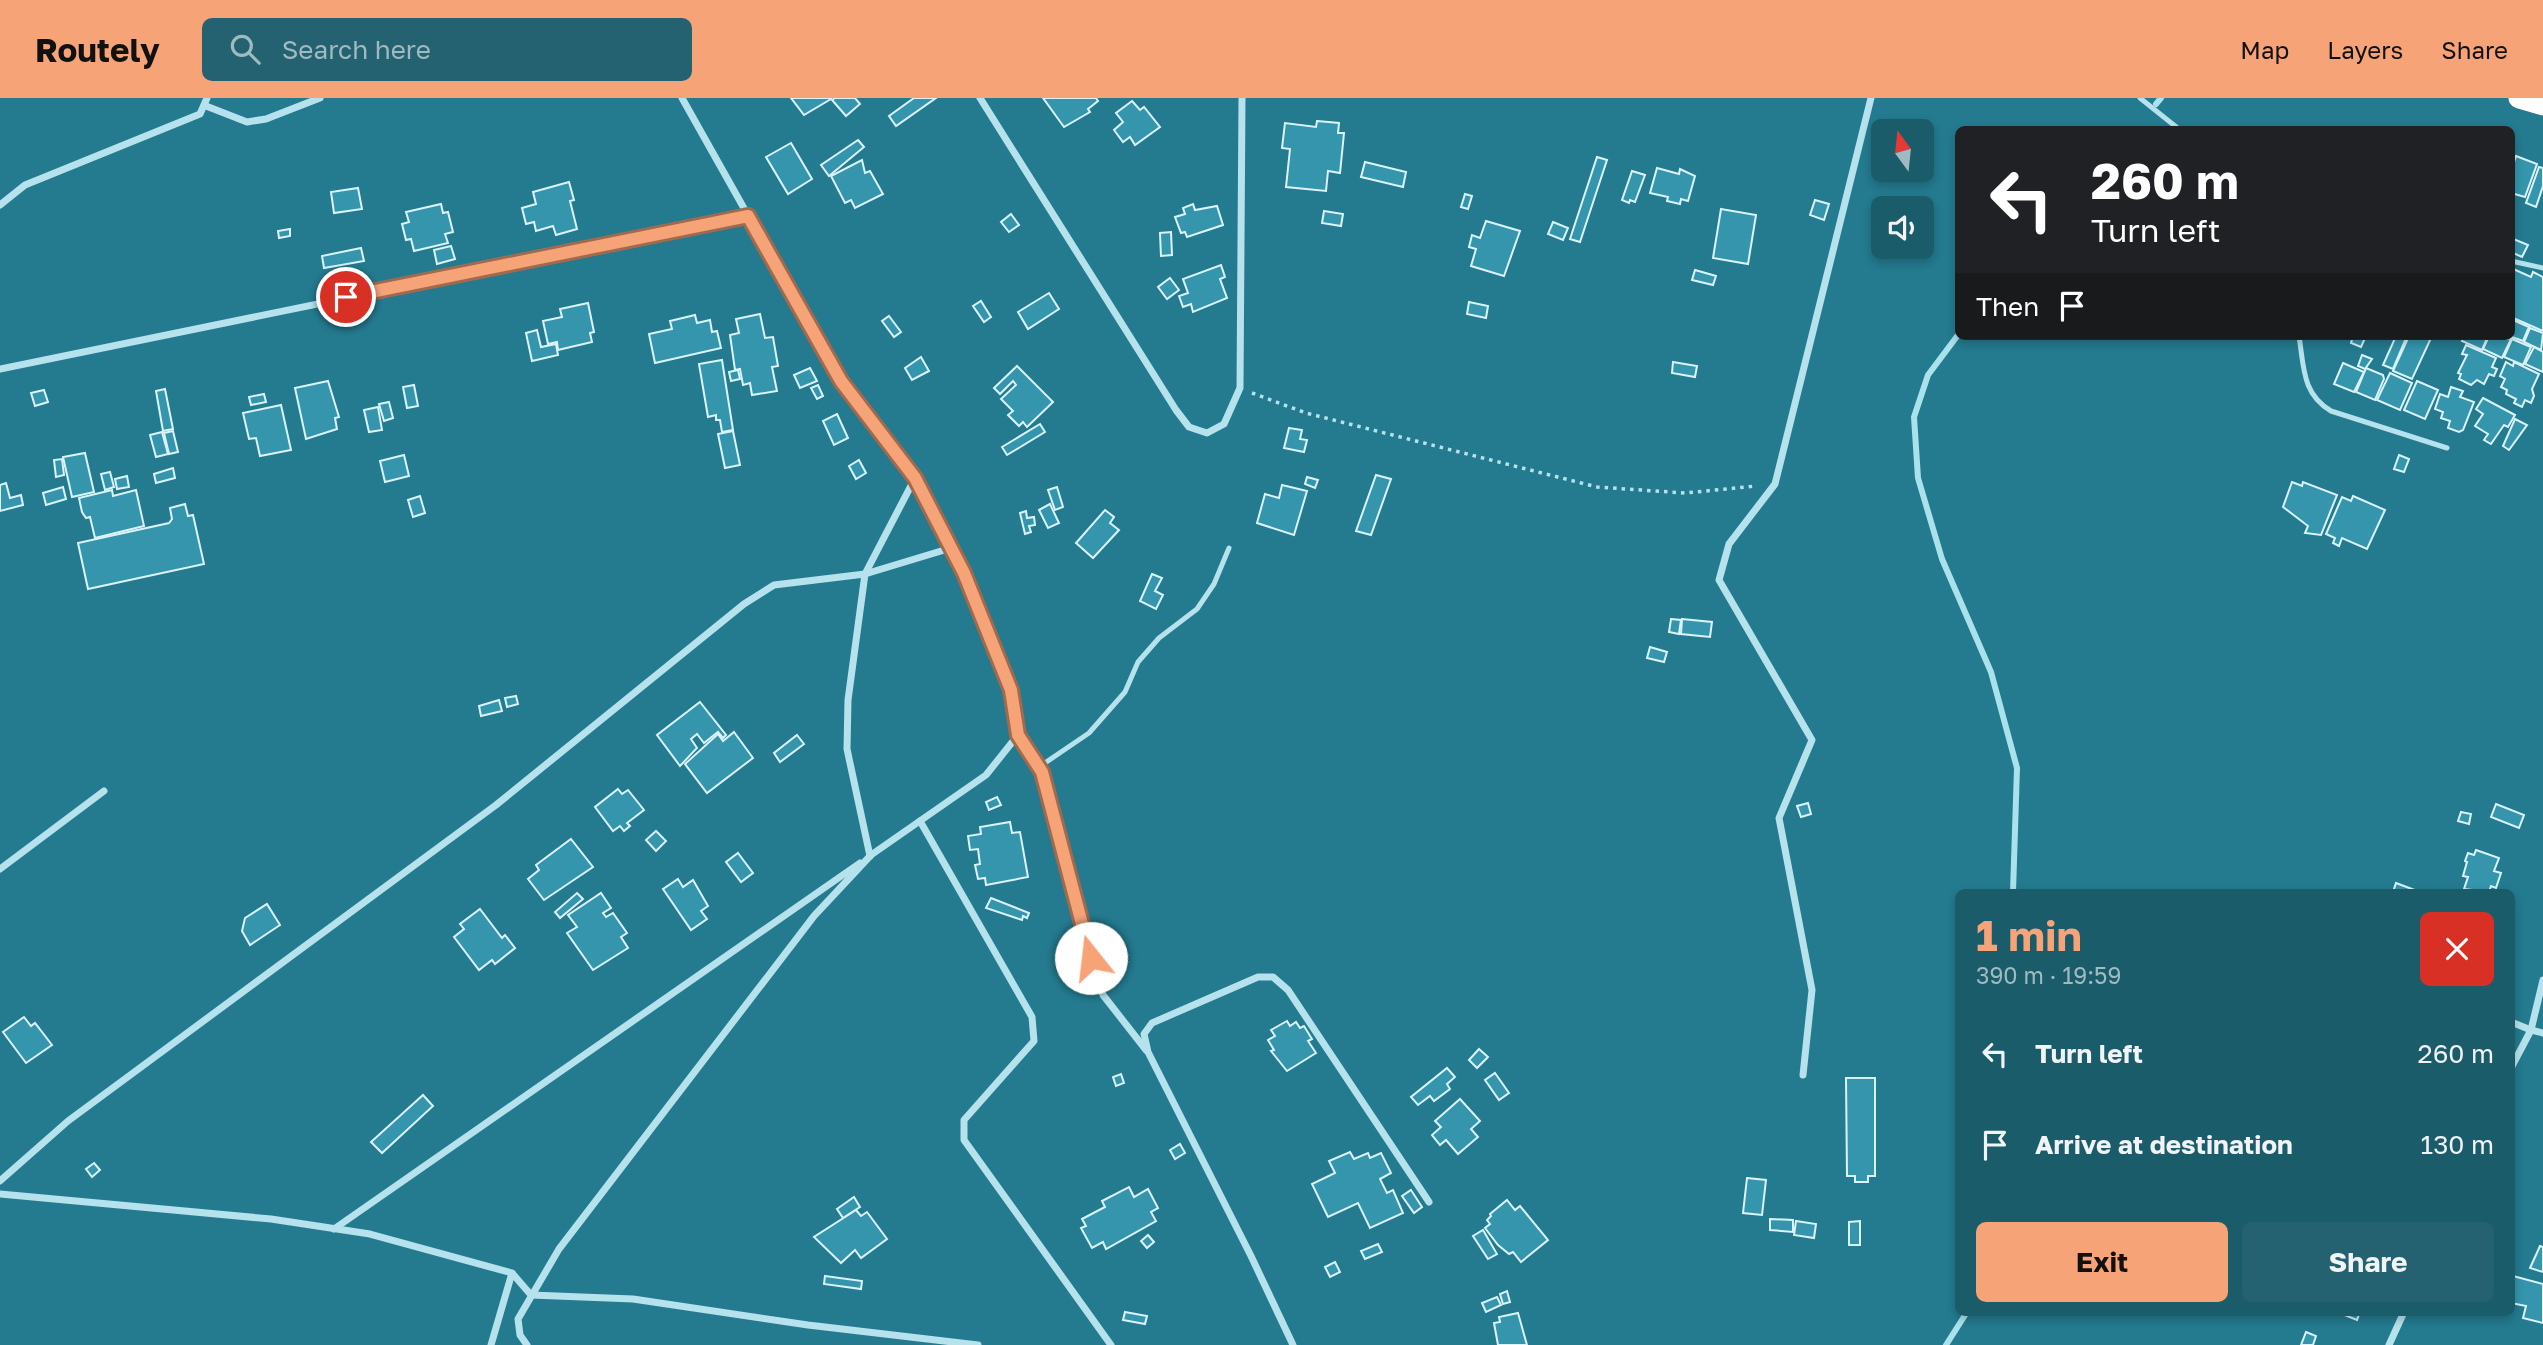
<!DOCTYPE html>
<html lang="en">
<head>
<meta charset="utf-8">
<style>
  body { margin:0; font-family:"Golos Text",sans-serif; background:#246271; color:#f1f3f6; height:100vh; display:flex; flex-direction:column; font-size:26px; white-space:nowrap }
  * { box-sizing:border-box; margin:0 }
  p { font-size:23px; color:#a0bac1 }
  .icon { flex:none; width:38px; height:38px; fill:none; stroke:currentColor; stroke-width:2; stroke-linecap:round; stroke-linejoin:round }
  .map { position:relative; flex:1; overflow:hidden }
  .sheet { position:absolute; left:1955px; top:791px; width:560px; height:427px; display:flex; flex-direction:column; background:#1b5c6b; border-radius:10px; box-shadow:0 4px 10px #0003 }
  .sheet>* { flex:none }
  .top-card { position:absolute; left:1955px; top:28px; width:560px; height:214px; border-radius:10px; box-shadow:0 4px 10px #0003; background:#202124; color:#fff; overflow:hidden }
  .needle { width:46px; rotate:345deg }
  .fabs { position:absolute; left:1871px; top:21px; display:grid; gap:14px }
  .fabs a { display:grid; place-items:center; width:63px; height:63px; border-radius:10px; background:#1b5c6b; box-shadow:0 4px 10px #0003; font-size:35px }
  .pin { position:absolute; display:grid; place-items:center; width:60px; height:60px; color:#fff; margin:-30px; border:4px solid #fff; border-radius:50%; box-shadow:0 2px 7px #0007 }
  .me { position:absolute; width:77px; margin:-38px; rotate:344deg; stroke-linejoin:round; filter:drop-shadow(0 0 5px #0008) }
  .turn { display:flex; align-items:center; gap:24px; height:147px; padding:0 21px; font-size:32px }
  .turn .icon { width:91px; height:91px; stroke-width:2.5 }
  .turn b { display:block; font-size:49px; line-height:60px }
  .then { display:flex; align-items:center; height:66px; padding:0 21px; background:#0003; gap:14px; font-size:26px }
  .round { display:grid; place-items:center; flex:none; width:74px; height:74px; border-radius:10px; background:#246271 }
  .headline { display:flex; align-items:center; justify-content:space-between; height:119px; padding:0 21px }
  h1 { font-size:42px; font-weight:700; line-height:52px; color:#f6a378 }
  .action { display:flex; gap:14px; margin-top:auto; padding:14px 21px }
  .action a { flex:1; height:80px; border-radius:10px; background:#f6a378; color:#111; font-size:28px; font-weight:700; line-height:80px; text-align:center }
  .action a+a { background:#246271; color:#f1f3f6 }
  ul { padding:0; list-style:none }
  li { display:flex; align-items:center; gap:21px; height:91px; padding:0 21px }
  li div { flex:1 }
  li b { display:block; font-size:26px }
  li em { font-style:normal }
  header { display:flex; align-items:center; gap:42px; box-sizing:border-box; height:98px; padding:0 35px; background:#f6a378; color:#111 }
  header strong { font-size:33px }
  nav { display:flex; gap:38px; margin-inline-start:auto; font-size:24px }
  .search { width:490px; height:63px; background:#246271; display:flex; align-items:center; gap:18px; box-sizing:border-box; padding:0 24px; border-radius:10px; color:#a0bac1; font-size:26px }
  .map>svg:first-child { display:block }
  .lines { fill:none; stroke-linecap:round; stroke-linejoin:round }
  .stream { stroke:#a9e1ec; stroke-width:6 }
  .building { fill:#3495ac; stroke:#daf3f9; stroke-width:2 }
  .path { stroke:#b5e2ec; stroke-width:3.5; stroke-dasharray:3.5 5; stroke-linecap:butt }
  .lane { stroke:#b5e2ec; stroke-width:5 }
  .street { stroke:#b5e2ec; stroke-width:7 }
  .highway { stroke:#fff; stroke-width:21 }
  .route-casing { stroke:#a06a4e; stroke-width:18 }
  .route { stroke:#f6a378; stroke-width:12 }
</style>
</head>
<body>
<header>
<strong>Routely</strong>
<div class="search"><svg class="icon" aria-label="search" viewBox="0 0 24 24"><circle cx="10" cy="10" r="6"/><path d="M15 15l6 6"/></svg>Search here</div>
<nav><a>Map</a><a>Layers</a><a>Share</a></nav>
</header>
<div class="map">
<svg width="2543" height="1247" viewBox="0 0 2543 1247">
  <rect width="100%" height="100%" fill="#247a8f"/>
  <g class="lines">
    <g class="stream">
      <path d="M2156,6L2161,0"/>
      <path d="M1958,237L1928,277L1914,319L1918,380L1942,461L1991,574L2017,670L2013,794"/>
      <path d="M1946,1247L1967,1214"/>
    </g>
  </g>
  <g class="building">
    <path d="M791,0H831V1L804,17Z"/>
    <path d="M835,0H855L860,6L846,18L832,2Z"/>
    <path d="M914,0H936L896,28L889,18Z"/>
    <path d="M1043,0H1096L1098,3L1088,11L1090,14L1064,29Z"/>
    <path d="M1132,3L1140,12L1144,9L1160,29L1135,47L1130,39L1123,44L1114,32L1123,24L1116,15Z"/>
    <path d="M1317,23L1339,25L1338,35H1344L1340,75L1328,73L1326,93L1286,89L1290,51L1282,50L1285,25L1316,29Z"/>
    <path d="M858,42L864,49L829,78L821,67Z"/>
    <path d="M791,45L812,81L788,96L766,59Z"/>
    <path d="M2516,58L2537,66L2525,99L2511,95V73Z"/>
    <path d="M1597,59L1607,62L1580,144L1570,141Z"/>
    <path d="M862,62L865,75L870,73L883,96L855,110L851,102L845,105L831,78Z"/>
    <path d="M1365,64L1406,74L1403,89L1361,79Z"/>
    <path d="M2539,69L2543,70V88L2536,109L2526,105Z"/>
    <path d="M1657,70L1679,76L1680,71L1695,78L1688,103L1681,101L1680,106L1667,103L1668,99L1650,95Z"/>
    <path d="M1632,73L1645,77L1635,104L1630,102L1629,105L1622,102Z"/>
    <path d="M569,84L574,102L570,103L577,131L556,137L553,128L536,133L534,124L526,126L522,110L536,106L533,94Z"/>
    <path d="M358,90L362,111L334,115L331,94Z"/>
    <path d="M1465,96L1472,98L1468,111L1461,109Z"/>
    <path d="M1815,102L1829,106L1824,122L1810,117Z"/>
    <path d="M441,106L443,115L448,114L453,134L445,136L448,145L414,153L411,141L406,142L402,126L409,124L406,114Z"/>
    <path d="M1193,106L1195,112L1217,108L1223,127L1187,139L1185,134L1181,135L1175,119L1185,116L1183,110Z"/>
    <path d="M1721,111L1756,117L1748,166L1713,160Z"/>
    <path d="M1324,113L1343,116L1341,128L1322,125Z"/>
    <path d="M1011,116L1019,127L1009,134L1001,124Z"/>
    <path d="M1486,123L1520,133L1504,178L1471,168L1476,151L1469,149L1472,137L1480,140Z"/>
    <path d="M1553,124L1568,130L1563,142L1548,136Z"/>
    <path d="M290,131V138L279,140L278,133Z"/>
    <path d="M1171,134L1172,157L1161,158L1160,135Z"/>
    <path d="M2511,140L2528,147L2522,159L2511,154Z"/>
    <path d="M451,148L455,161L437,166L434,152Z"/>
    <path d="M361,150L364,163L324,170L322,158Z"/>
    <path d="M1221,167L1225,179L1220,181L1227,200L1193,214L1191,206L1183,209L1179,198L1188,195L1183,181Z"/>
    <path d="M2511,170L2531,179L2533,174L2543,179V233L2511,219Z"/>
    <path d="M1695,172L1716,178L1713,187L1692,182Z"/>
    <path d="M1170,180L1179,192L1167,201L1158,189Z"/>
    <path d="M1049,195L1059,211L1028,231L1018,214Z"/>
    <path d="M981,203L991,219L984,224L973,208Z"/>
    <path d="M1469,204L1488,208L1486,220L1467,216Z"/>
    <path d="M588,205L594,234L590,235L592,244L558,252L557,244L548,246L543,223L562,219L560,211Z"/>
    <path d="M760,216L765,240L773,239L778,268L772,269L777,293L752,297L750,285L743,287L740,271L735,272L730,237L739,235L736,221Z"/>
    <path d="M695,217L697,225L710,222L712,234L717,233L721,250L655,265L649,236L672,231L670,223Z"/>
    <path d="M889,218L901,234L894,239L882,223Z"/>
    <path d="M2511,221L2529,229L2523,243L2509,238Z"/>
    <path d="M2530,230L2543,235L2541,252L2524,244Z"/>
    <path d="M537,232L541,249L556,246L558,257L532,263L526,235Z"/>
    <path d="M2353,238H2366L2361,249L2351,245Z"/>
    <path d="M2396,238H2407L2393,271L2383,267Z"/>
    <path d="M2409,238H2432L2412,281L2393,273Z"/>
    <path d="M2464,238H2488L2482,252L2462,243Z"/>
    <path d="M2489,238L2511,241L2502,260L2483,251Z"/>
    <path d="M2512,241L2531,249L2523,267L2504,259Z"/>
    <path d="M2466,247L2496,260L2492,269L2497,271L2494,278L2489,276L2484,286L2477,282L2471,287L2459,281L2461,276L2458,275L2467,257L2462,256Z"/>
    <path d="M2534,249L2543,254V274L2525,266Z"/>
    <path d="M2362,257L2372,261L2365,271L2358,268Z"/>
    <path d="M921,259L929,273L912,282L905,270Z"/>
    <path d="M722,262L733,332L722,334L720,322H716V317L708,319L699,266Z"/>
    <path d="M1673,264L1697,268L1695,279L1672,275Z"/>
    <path d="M2506,264L2513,268L2514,264L2539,276L2532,291L2534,298L2531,305L2525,302L2522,309L2514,305L2516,301L2506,296L2507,292L2501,289L2505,281L2500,278Z"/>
    <path d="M2343,265L2364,274L2354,294L2334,286Z"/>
    <path d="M1017,268L1053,304L1027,329L1023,324L1019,328L1008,317L1013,313L1001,301L1016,287L1013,283L1000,296L994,290Z"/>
    <path d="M810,270L817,283L800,290L794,277Z"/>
    <path d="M2366,270L2383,277L2384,281L2375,302L2356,294Z"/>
    <path d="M738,272L740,281L731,283L729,274Z"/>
    <path d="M2390,275L2412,285L2400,312L2377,302Z"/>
    <path d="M328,283L339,319L335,320L337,331L306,341L295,290Z"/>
    <path d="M2417,283L2438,292L2425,321L2404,312Z"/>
    <path d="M414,287L418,308L407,310L403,289Z"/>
    <path d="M818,287L823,298L817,301L811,290Z"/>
    <path d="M2451,289L2463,293L2460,299L2474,304L2463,332L2459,334L2448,330L2450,323L2441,320L2443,314L2435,311L2440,296L2448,299Z"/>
    <path d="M165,291L173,331L163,333L156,293Z"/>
    <path d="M44,292L48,304L35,308L31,295Z"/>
    <path d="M264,296L266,304L251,307L249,299Z"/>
    <path d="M2483,300L2515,317L2508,329L2504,327L2491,346L2484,342L2488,336L2475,328L2483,316L2476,311Z"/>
    <path d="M389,304L393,320L384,323L379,306Z"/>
    <path d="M281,307L291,352L260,358L256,340L249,341L243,315Z"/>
    <path d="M378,309L382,332L369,334L364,312Z"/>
    <path d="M837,316L848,340L834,347L823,323Z"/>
    <path d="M2515,321L2527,327L2509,352L2503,348Z"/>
    <path d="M1040,326L1045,334L1007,357L1002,349Z"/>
    <path d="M1289,330L1302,332L1300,341L1307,342L1304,354L1284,350Z"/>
    <path d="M173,333L178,354L169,356L164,335Z"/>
    <path d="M733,333L740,367L725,370L718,336Z"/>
    <path d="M162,334L168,356L156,359L150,337Z"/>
    <path d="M85,355L94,394L72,399L63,359Z"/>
    <path d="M404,357L409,378L385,384L380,363Z"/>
    <path d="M2399,357L2409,361L2404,374L2394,371Z"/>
    <path d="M62,361L64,377L56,379L54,362Z"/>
    <path d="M859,362L866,375L856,381L849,368Z"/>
    <path d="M173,370L175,380L156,385L154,376Z"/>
    <path d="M110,374L114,389L105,392L101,376Z"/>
    <path d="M1376,377L1391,381L1371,437L1356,433Z"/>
    <path d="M127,378L129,389L117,391L115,381Z"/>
    <path d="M1307,379L1318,382L1315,390L1305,386Z"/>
    <path d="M2292,384L2302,388L2303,384L2337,397L2321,437L2305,435L2308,428L2283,409Z"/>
    <path d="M6,385L10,400L21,397L23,407L0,413V387Z"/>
    <path d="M1282,387L1307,393L1294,437L1257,425L1265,396L1279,400Z"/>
    <path d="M63,389L66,401L46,407L43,395Z"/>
    <path d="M1057,389L1063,409L1055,412L1048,392Z"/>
    <path d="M112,392L113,398L136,392L144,428L95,440L90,419L86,420L82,414L79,400Z"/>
    <path d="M420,398L425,415L413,419L408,402Z"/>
    <path d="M2353,398L2385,412L2367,451L2342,440L2339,448L2333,445L2335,440L2326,436L2342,399L2351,403Z"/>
    <path d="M185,406L188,418L193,417L204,466L88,491L78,445L169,425L172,421L170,410Z"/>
    <path d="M1050,406L1059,425L1048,430L1039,412Z"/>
    <path d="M1105,412L1114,419L1110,425L1119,432L1093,460L1076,445Z"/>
    <path d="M1026,413L1027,420L1034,419L1035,427L1029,428L1031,434L1025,436L1020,415Z"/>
    <path d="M1152,476L1162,480L1155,493L1163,497L1156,511L1140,503Z"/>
    <path d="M1671,521L1681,522L1679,536L1669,534Z"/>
    <path d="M1682,521L1712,524L1710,539L1681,536Z"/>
    <path d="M1650,549L1667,554L1664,564L1647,560Z"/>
    <path d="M516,598L518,606L507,609L505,600Z"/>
    <path d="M499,602L502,613L481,618L479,608Z"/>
    <path d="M700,604L726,637L723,640L718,634L704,645L697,636L691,641L697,650L680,668L657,637Z"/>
    <path d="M734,634L753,660L707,695L685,666L718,636L723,643Z"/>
    <path d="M797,637L804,646L780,664L774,655Z"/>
    <path d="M618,691L622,696L628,692L644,712L627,725L630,728L624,733L620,728L613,733L595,709Z"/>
    <path d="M997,699L1001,707L989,712L986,704Z"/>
    <path d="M1808,705L1811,716L1801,719L1797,708Z"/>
    <path d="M2496,706L2524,717L2519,730L2491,719Z"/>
    <path d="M2461,714L2471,716L2469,726L2458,723Z"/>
    <path d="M1010,724L1012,735L1020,734L1028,779L986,787L985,780L978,781L975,767L980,766L978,751L970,752L968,738L981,736L980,729Z"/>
    <path d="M656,733L666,743L656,753L646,742Z"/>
    <path d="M571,741L593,769L544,802L528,781L539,772L536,767Z"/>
    <path d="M2476,752L2499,760L2494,773L2501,775L2496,790L2491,788L2489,794L2464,791L2468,779L2463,778L2467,764L2465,763L2468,755L2474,757Z"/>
    <path d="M738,755L753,775L741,784L726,764Z"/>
    <path d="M678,781L683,789L693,782L708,808L701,813L707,821L691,832L663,791Z"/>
    <path d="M2396,785L2420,794H2393Z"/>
    <path d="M577,795L583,801L560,820L555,814Z"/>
    <path d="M601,795L611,810L603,815L606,819L613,815L627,835L621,839L628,850L593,872L567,835L577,829L568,817Z"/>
    <path d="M991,800L1029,815L1027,820L1023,818L1022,822L986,810Z"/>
    <path d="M267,806L280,827L250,847L242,833L245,820Z"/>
    <path d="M480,811L502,840L505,837L515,850L495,866L492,862L479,872L454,839L464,831L460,826Z"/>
    <path d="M24,919L31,928L35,925L52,947L26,965L3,934Z"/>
    <path d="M1287,923L1290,928L1296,924L1300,930L1304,928L1312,941L1308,943L1316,955L1287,973L1271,953L1274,952L1268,942L1275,938L1271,932Z"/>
    <path d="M1479,951L1488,959L1477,970L1469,962Z"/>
    <path d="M1447,970L1455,979L1447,986L1450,991L1434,1003L1430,998L1418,1007L1411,999Z"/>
    <path d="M1495,975L1509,995L1499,1002L1485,982Z"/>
    <path d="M1121,976L1124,985L1116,988L1113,979Z"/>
    <path d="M1846,980H1875V1078H1868V1084H1855V1078H1847Z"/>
    <path d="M423,997L433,1008L382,1055L371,1044Z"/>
    <path d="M1460,1001L1480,1023L1471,1031L1478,1039L1458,1056L1446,1042L1440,1047L1432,1037L1441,1029L1435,1023Z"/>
    <path d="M1180,1046L1185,1055L1175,1061L1170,1052Z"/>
    <path d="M1350,1054L1354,1061L1368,1055L1370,1060L1381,1055L1391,1075L1380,1081L1387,1095L1393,1092L1403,1115L1370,1130L1358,1105L1328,1119L1312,1086L1335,1075L1329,1063Z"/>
    <path d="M94,1065L100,1072L92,1079L86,1071Z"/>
    <path d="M1747,1080L1766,1082L1762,1117L1743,1115Z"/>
    <path d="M1129,1089L1134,1099L1148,1091L1158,1110L1151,1114L1156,1123L1106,1151L1103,1144L1092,1150L1081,1130L1086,1128L1082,1121L1105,1109L1102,1103Z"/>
    <path d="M1411,1092L1422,1109L1414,1115L1402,1098Z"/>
    <path d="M854,1099L860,1109L843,1120L837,1111Z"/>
    <path d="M1507,1102L1515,1112L1520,1108L1548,1142L1521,1164L1513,1154L1509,1156L1498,1147L1485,1130L1490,1126L1487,1122L1491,1118L1490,1116Z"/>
    <path d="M856,1112L861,1118L867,1114L887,1141L861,1160L855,1152L841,1165L814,1139Z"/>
    <path d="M1770,1121L1793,1122V1134L1770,1132Z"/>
    <path d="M1796,1123L1816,1126L1814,1140L1794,1137Z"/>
    <path d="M1860,1123V1147H1849V1124Z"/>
    <path d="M1483,1132L1497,1156L1488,1161L1473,1138Z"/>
    <path d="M1148,1137L1154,1144L1147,1150L1141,1143Z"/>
    <path d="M1378,1146L1382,1154L1365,1161L1361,1153Z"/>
    <path d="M2540,1148L2543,1149V1174L2530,1170Z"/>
    <path d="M1335,1164L1340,1174L1330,1179L1325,1169Z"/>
    <path d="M825,1178L862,1183L861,1191L824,1186Z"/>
    <path d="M2513,1178L2543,1186V1225L2523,1220L2526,1208L2511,1205Z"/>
    <path d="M1507,1193L1510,1204L1503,1206L1500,1196Z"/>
    <path d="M1497,1199L1501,1207L1486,1214L1482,1205Z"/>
    <path d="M1125,1214L1147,1218L1145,1226L1123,1222Z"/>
    <path d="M2337,1214H2360L2357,1222Z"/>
    <path d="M1518,1215L1527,1247H1498L1494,1225L1500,1224L1499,1219Z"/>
    <path d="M2306,1234L2316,1238L2313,1247H2301Z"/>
  </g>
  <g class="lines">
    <path class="path" d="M1252,295L1306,315L1597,389L1685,395L1756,388"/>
    <g class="lane">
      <path d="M2140,0L2180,32"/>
      <path d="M2511,163L2543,170"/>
      <path d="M2299,238C2304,269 2302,296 2331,313L2447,350"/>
      <path d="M1039,669L1089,635L1125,594L1138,564L1159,540L1197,511L1214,486L1229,450"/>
    </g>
    <g class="street">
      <path d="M980,0L1176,312L1189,329L1207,335L1224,326L1240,290L1242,0"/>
      <path d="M206,8L247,24L266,21L320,0"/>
      <path d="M0,107L25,87L200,16L207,0"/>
      <path d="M0,271L748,118"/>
      <path d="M1018,637L1042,674L1085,842L1103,897L1146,952"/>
      <path d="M920,723L1032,919L1034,943L964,1022V1042L1111,1247"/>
      <path d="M870,758L847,651L848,602L865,476L915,380"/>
      <path d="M0,771L104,693"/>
      <path d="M2511,924L2531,932L2543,882"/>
      <path d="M2511,970L2531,932L2543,935"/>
      <path d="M1803,977L1812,892L1779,720L1812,642L1719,482L1729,446L1775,386L1871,0"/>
      <path d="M0,1083L68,1023L496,707L744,506L774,487L865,476L951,450"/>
      <path d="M0,1096L271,1121L370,1136L512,1175L531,1197L633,1201L808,1227L978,1247"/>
      <path d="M334,1131L860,765"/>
      <path d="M491,1247L512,1175"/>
      <path d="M527,1247L520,1237L518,1221L559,1151L814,818L871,757L986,677L1018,637L1011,592L964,475L915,380L841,283L682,0"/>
      <path d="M1293,1247L1251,1158L1148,954L1144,936L1152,925L1258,879H1273L1288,892L1429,1104"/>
      <path d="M2389,1247L2404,1214"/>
    </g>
    <path class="highway" d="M2519,0L2543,7"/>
  </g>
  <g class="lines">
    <defs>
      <path id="route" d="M346,199L748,118L841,283L915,380L964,475L1011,592L1018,637L1042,674L1091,860"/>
    </defs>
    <use href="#route" class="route-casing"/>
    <use href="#route" class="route"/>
  </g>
</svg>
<div class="fabs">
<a><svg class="needle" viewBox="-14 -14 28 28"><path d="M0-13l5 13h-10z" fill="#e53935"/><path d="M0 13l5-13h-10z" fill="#a0bac1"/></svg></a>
<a><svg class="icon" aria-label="sound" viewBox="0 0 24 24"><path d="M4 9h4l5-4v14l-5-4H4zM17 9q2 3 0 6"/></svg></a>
</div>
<div class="pin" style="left:346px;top:199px;background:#d93025"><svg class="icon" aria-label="arrive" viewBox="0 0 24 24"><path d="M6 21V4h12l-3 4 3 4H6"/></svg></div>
<svg class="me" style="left:1091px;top:860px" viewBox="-20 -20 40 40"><circle r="19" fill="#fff"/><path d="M0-13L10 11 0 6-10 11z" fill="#f6a378"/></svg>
<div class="top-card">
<div class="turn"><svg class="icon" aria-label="left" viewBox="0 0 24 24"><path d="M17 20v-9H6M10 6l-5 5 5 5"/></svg><div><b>260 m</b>Turn left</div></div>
<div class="then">Then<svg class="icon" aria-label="arrive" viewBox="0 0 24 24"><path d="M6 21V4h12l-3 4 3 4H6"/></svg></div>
</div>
<section class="sheet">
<div class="headline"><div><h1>1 min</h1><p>390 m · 19:59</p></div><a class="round" style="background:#d93025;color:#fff"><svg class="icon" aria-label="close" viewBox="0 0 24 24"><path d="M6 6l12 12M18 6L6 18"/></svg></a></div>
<ul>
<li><svg class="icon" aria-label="left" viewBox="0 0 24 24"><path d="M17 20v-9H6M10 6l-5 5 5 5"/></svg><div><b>Turn left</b></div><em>260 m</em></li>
<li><svg class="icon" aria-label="arrive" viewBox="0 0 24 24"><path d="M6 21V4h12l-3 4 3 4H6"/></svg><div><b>Arrive at destination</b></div><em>130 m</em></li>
</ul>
<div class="action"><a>Exit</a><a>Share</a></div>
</section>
</div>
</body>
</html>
